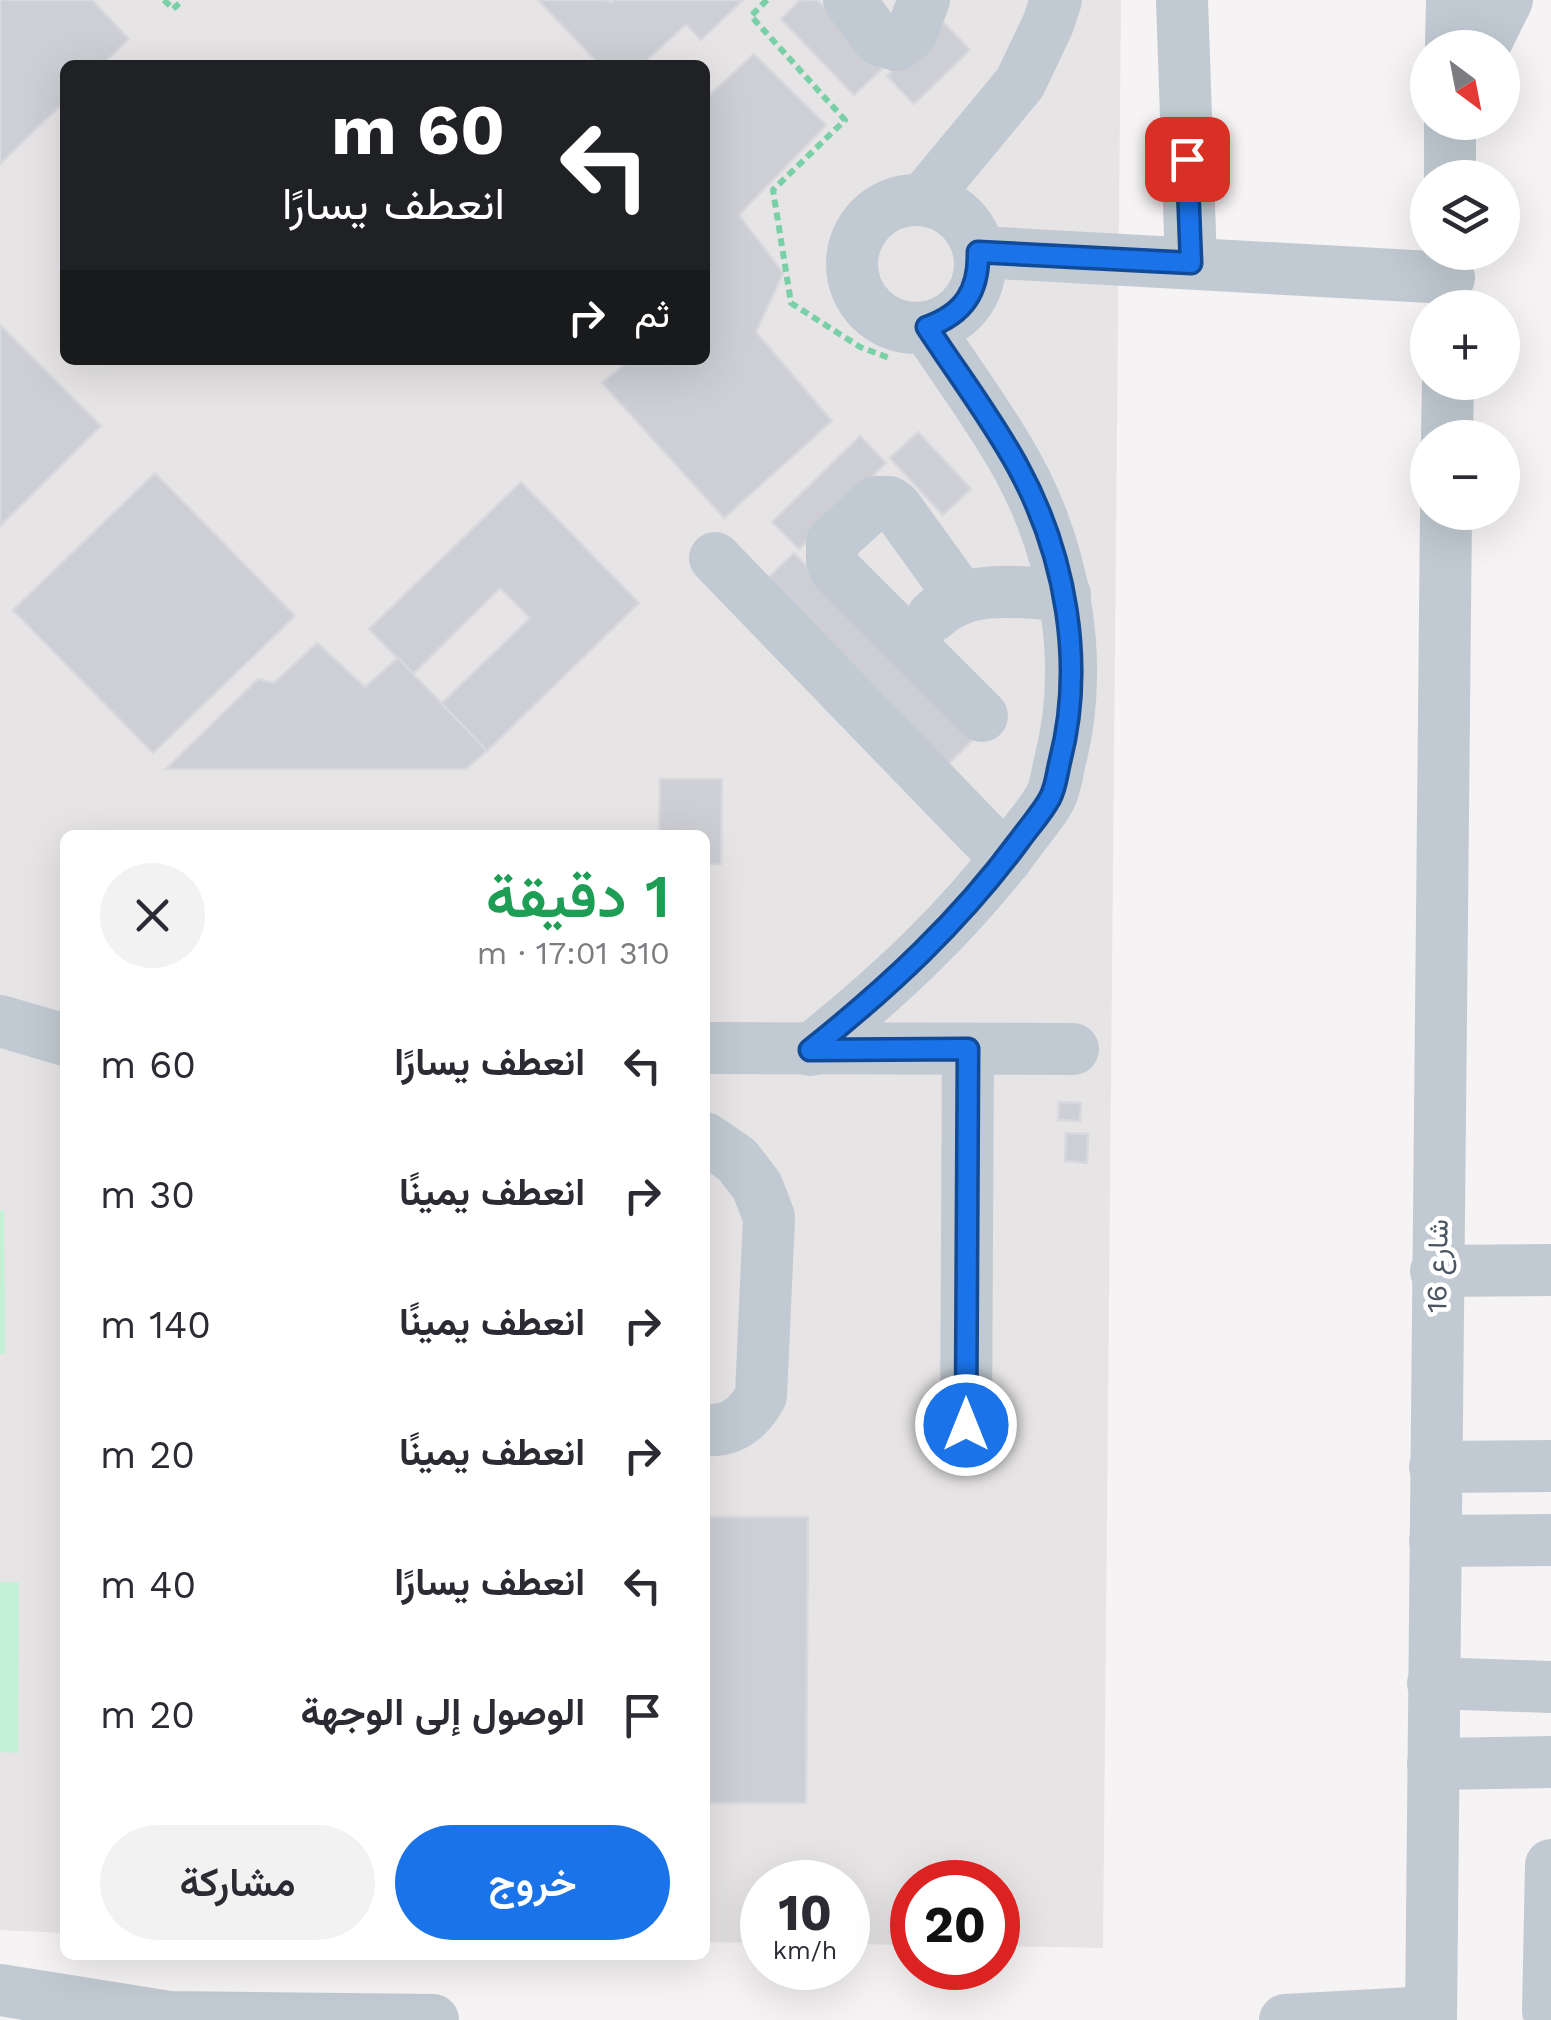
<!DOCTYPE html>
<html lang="ar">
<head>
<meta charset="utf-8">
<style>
  body { margin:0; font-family:"Work Sans",Vazirmatn,sans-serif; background:#f2f2f3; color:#2b2b33; direction:rtl; height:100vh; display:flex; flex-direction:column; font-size:38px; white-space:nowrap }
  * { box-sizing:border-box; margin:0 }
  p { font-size:32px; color:#7c7c81 }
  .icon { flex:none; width:55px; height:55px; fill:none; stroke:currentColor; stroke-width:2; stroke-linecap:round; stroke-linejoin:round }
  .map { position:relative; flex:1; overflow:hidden; direction:ltr }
  .side { position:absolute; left:60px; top:830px; width:650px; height:1130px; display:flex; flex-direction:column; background:#fff; border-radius:15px; box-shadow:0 10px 40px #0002; direction:rtl }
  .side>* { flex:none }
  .banner { position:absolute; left:60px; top:60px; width:650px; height:305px; border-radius:15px; box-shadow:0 10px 40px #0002; direction:rtl; background:#202124; color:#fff; overflow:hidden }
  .needle { width:65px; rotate:148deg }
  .tools { position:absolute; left:1410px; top:30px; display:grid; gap:20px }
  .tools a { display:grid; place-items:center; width:110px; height:110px; border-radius:50%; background:#fff; box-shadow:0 10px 40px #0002; font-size:50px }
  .speed { position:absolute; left:740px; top:1860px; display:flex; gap:20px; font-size:50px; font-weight:700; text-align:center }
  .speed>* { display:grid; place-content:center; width:130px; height:130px; border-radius:50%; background:#fff; box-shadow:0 10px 40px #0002; line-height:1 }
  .speed small { font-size:25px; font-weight:400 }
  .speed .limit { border:15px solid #d22; background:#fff; color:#111 }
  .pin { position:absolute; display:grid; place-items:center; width:85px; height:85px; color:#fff; margin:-42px; border-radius:20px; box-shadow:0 5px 15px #0006 }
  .me { position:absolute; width:110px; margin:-55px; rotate:0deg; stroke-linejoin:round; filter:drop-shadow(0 0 8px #0008) }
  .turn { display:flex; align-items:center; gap:35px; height:210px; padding:0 40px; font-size:45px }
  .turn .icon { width:130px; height:130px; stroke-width:2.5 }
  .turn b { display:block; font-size:70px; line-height:85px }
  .then { display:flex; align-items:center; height:95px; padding:0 40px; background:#0003; gap:20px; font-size:38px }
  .round { display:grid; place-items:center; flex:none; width:105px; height:105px; border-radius:52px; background:#f2f2f3 }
  .summary { display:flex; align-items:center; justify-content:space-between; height:170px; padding:0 40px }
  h1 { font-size:60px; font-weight:600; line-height:75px; color:#1e9e55 }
  .action { display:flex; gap:20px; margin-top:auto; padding:20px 40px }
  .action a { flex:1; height:115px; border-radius:60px; background:#1a73e8; color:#fff; font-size:40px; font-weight:600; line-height:115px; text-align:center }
  .action a+a { background:#f2f2f3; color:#2b2b33 }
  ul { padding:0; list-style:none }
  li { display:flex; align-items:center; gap:30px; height:130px; padding:0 40px }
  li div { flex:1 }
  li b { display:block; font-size:38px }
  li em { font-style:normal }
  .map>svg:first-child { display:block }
  .education { fill:#e6e4e5; fill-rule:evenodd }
  .green { fill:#c3f1d5 }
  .building { fill:#cdcfd5; stroke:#d7d9de; stroke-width:2.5 }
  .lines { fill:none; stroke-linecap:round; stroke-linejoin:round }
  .path { stroke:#7ad0a6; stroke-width:6; stroke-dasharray:8 5; stroke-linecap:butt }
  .minor { stroke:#c1cad2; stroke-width:52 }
  .route-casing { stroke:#114b97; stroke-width:25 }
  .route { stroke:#1a73e8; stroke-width:18 }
  .labels { text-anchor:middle; stroke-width:9; stroke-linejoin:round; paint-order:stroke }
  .street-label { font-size:28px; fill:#4a5661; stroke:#fff }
</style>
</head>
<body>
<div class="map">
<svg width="1551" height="2020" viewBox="0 0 1551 2020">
  <rect width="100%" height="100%" fill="#f5f3f3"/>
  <path class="education" d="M0,0H1121L1103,1948L998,1946V1882H912V1945L848,1944V1882H762V1943L705,1942V835H65V1933L0,1930ZM65,65H705V360H65Z"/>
  <g class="green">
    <path d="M0,1210H4L5,1354H0Z"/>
    <path d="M0,1582H19L18,1753L0,1752Z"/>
  </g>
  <g class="building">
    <path d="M0,0H92L129,39L102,65H65V101L0,164Z"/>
    <path d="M538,0H607L611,3L614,0H743L701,40L686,24L642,65H600Z"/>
    <path d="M800,0H817L882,69L854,95L781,19Z"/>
    <path d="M944,23L970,50L914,104L887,76Z"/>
    <path d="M754,54L826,125L739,215L783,273L756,332L832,421L724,518L602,383L630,360H705V99Z"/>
    <path d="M0,325L101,426L0,526Z"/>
    <path d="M918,432L971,489L943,515L890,458Z"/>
    <path d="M860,436L886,463L799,549L772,522Z"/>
    <path d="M155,473L295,616L153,753L13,610Z"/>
    <path d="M521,482L639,603L487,751L441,704L530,618L500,588L413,674L369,629Z"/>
    <path d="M794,553L974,739L947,765L767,579Z"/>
    <path d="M317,643L365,687L398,658L487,751L466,769H166L258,679L274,683Z"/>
    <path d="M660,779H722L721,864H705V835H659Z"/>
    <path d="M1059,1102L1081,1103L1080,1121L1058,1120Z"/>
    <path d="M1066,1133L1088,1134L1087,1163L1065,1161Z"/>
    <path d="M705,1517H808L806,1803H705Z"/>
  </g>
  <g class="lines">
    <g class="path">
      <path d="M164,0L173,9L183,0"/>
      <path d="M767,0L751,16L845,120L773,190L791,303L860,347L892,359"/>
    </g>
    <g class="minor">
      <path d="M849,0L879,40L896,45L911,34L924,0"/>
      <path d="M1182,0L1191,263"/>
      <path d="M1451,48L1452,0"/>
      <path d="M1483,48L1507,0"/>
      <path d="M1450,178V122"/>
      <path d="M923,200L1020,83L1048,24L1056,0"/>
      <circle cx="916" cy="264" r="64"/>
      <path d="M979,252L1449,278"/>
      <path d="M1447,438L1448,382"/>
      <path d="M715,558L1006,859"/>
      <path d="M961,597L896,507L889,502H876L832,542V561L836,570L982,716"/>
      <path d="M933,616C969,582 1019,593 1065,595"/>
      <path d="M0,1021L65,1040"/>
      <path d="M705,1048L1073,1049"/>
      <path d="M810,1050C887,988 960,921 1019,841C1029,827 1042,813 1050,798C1056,787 1057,773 1060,761C1085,664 1066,555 1018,467C992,419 957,373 927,327"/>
      <path d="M705,1138L737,1160L757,1186L769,1217L761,1396C748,1419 732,1432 705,1430"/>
      <path d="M1436,1271L1551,1270"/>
      <path d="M966,1425L968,1049"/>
      <path d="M1435,1467L1551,1466"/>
      <path d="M1435,1541L1551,1540"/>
      <path d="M1433,1683L1551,1687"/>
      <path d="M1433,1764L1551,1762"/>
      <path d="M0,1990L169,2017L433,2020"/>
      <path d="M1548,2011L1551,1865"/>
      <path d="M1285,2020L1431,2012"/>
      <path d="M1431,2020L1446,512"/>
    </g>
  </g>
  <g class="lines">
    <defs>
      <path id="route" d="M966,1425L968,1049L810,1050C888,988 960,921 1019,841C1029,827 1042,813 1050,798C1056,787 1057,773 1060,761C1085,664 1066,555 1018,467C992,419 957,373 927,327C964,314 979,291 978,252L1191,263L1187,159"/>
    </defs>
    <use href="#route" class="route-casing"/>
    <use href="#route" class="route"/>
  </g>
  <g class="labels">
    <g class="street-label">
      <text transform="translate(1437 1266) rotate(-89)" y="10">شارع 16</text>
    </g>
  </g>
</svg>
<div class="tools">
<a><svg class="needle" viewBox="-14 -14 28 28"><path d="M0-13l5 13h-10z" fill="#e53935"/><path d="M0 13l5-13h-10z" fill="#7c7c81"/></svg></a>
<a><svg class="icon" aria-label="layers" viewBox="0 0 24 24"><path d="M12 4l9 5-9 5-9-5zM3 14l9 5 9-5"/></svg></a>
<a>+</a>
<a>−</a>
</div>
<div class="speed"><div>10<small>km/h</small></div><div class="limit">20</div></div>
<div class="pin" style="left:1187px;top:159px;background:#d93025"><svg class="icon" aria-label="arrive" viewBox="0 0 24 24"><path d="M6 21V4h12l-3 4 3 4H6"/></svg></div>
<svg class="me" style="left:966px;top:1425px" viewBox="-20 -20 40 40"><circle r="17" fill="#1a73e8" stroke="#fff" stroke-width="3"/><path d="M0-11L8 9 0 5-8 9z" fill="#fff"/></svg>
<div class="banner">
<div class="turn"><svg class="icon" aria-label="left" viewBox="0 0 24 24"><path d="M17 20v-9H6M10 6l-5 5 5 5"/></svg><div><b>60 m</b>انعطف يسارًا</div></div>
<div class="then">ثم<svg class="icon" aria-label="right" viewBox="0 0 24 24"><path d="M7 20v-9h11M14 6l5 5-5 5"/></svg></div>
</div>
<section class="side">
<div class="summary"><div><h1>1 دقيقة</h1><p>310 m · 17:01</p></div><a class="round"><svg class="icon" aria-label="close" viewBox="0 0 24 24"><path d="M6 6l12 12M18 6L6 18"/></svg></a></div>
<ul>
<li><svg class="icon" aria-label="left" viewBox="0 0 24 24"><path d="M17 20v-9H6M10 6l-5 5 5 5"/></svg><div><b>انعطف يسارًا</b></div><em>60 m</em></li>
<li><svg class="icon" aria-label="right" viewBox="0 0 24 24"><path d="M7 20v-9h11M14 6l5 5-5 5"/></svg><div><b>انعطف يمينًا</b></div><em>30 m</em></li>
<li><svg class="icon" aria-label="right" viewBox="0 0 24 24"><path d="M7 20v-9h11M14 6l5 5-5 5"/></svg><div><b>انعطف يمينًا</b></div><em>140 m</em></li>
<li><svg class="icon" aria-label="right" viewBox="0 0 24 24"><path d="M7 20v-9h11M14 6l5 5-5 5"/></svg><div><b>انعطف يمينًا</b></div><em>20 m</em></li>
<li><svg class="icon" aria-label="left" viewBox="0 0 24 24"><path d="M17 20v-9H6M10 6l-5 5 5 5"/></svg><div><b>انعطف يسارًا</b></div><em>40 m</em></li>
<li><svg class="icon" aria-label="arrive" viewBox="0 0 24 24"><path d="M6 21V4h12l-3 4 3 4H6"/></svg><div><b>الوصول إلى الوجهة</b></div><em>20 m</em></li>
</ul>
<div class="action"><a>خروج</a><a>مشاركة</a></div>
</section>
</div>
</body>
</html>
